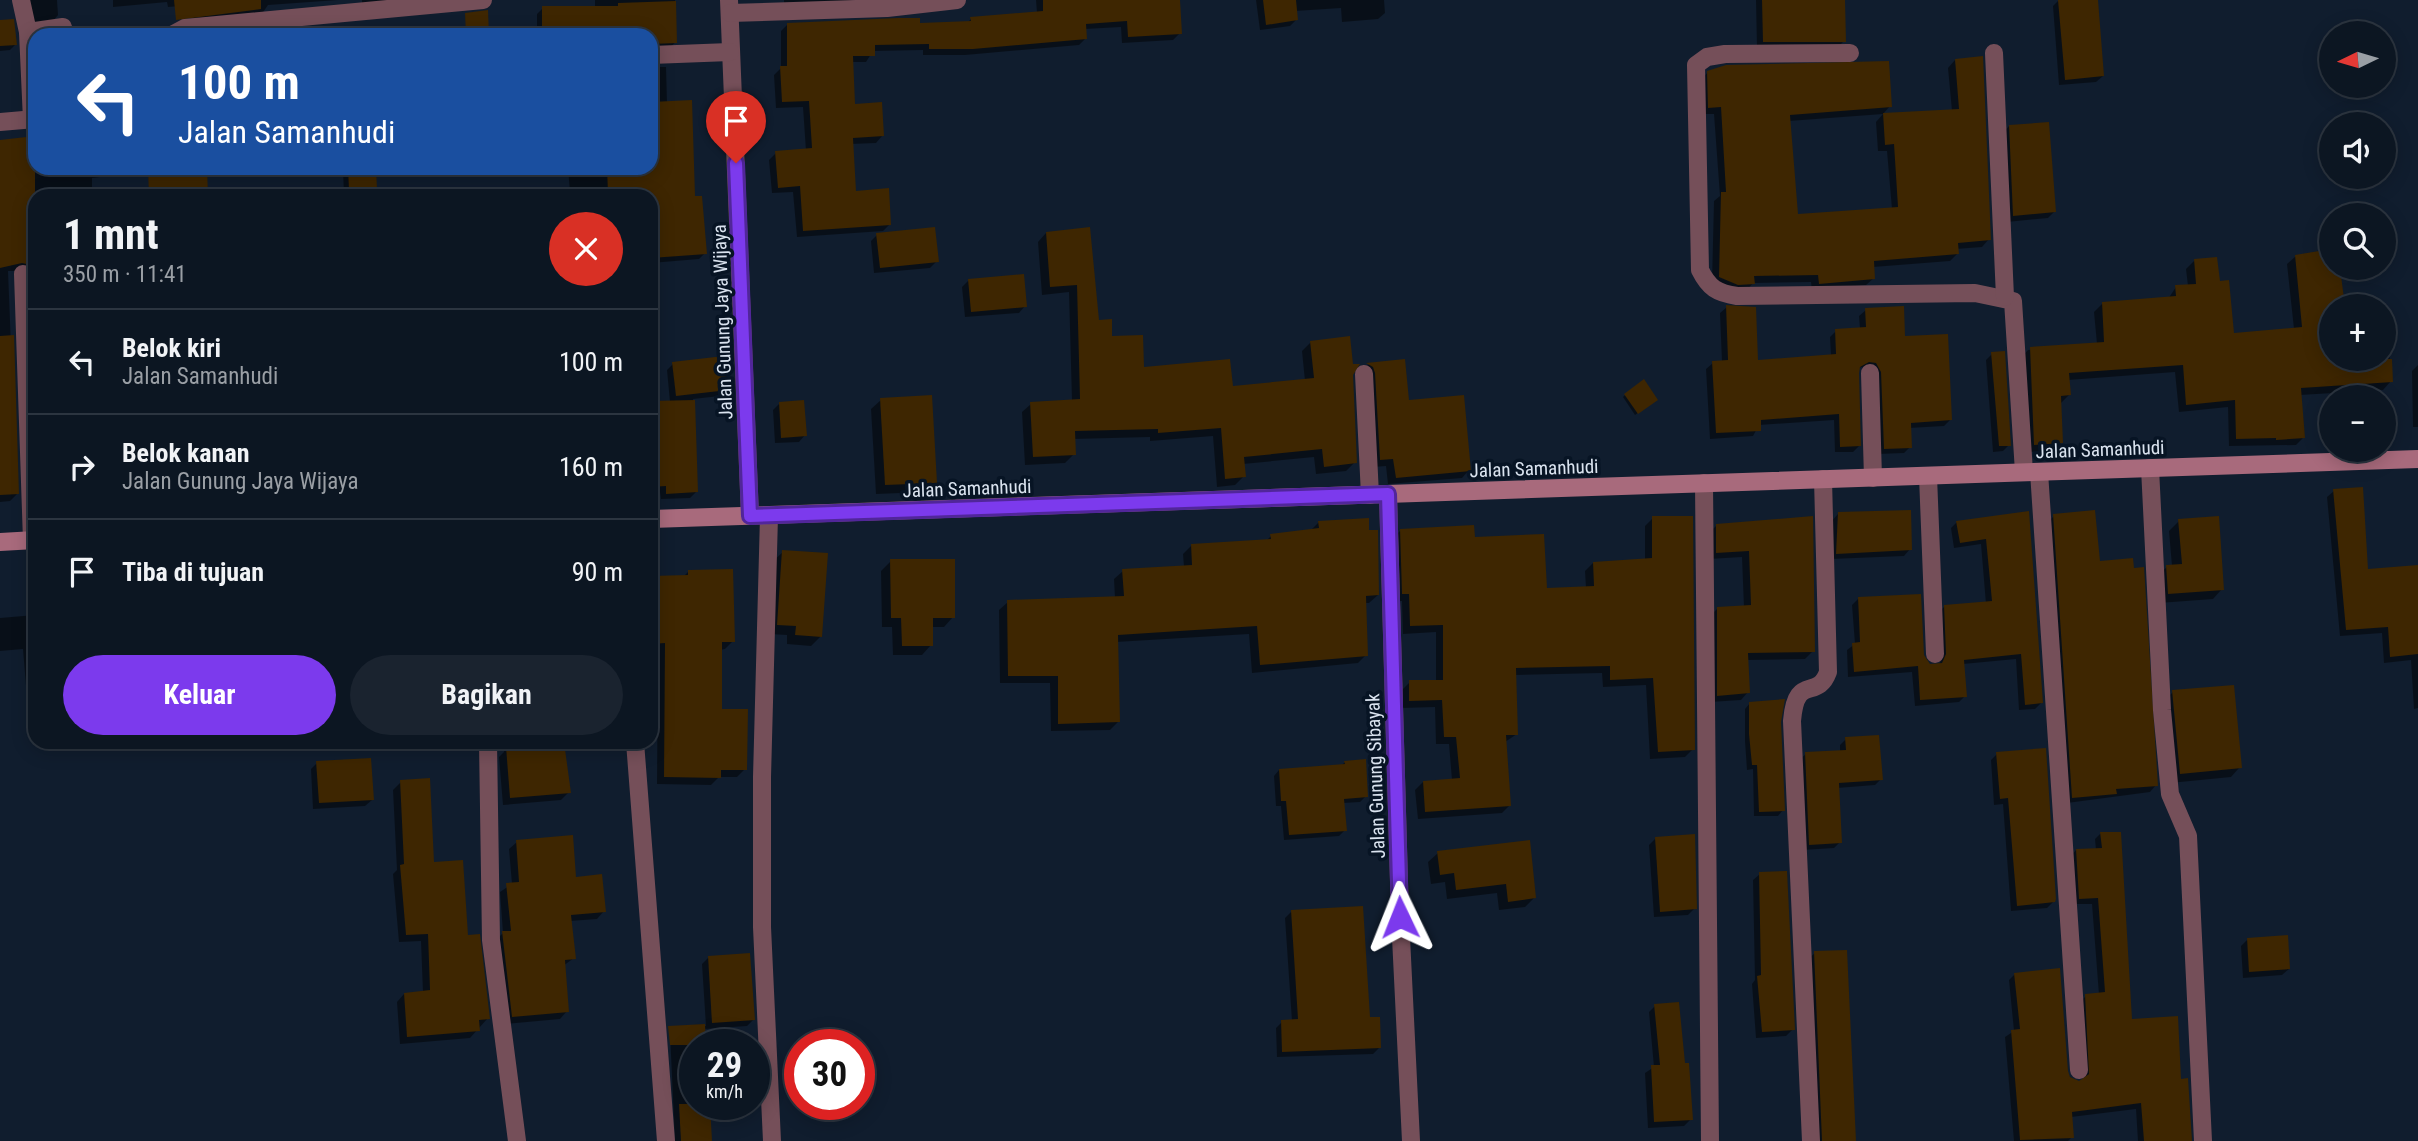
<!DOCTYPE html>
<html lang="id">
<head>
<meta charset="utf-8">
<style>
  body { margin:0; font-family:"Roboto Condensed",sans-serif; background:#1a232f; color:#f1f3f6; height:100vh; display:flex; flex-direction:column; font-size:26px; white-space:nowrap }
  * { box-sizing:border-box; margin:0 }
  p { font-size:23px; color:#9a9fa5 }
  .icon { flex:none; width:38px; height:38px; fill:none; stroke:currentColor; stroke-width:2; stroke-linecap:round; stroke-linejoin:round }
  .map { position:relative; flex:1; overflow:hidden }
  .details { position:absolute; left:28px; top:189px; width:630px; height:560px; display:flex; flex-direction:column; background:#0c1622; border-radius:21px; box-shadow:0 4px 18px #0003,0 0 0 2px #2c3540 }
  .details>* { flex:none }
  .top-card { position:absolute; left:28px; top:28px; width:630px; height:147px; border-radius:21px; box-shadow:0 4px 18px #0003,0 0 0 2px #2c3540; background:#1a4fa0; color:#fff; overflow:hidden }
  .needle { width:46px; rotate:265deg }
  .buttons { position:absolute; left:2319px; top:21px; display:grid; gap:14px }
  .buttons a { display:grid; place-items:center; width:77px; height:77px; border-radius:50%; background:#0c1622; box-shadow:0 4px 18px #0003,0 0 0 2px #2c3540; font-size:35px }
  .speed { position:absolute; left:679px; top:1029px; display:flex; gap:14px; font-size:35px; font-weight:700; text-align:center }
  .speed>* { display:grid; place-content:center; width:91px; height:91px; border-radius:50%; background:#0c1622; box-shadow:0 4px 18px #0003,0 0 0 2px #2c3540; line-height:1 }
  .speed small { font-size:18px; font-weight:400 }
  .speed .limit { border:10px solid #d22; background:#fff; color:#111 }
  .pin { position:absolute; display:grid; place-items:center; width:60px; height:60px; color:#fff; margin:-72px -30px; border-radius:50% 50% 50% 0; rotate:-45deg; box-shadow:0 0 7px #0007 }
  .pin .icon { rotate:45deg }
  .me { position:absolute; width:77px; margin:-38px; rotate:358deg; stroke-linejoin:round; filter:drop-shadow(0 0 5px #0008) }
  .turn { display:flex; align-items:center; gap:24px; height:147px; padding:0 35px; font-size:32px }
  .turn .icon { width:91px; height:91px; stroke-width:2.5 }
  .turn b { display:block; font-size:49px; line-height:60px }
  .round { display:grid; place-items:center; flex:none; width:74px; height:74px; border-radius:37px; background:#1a232f }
  .headline { display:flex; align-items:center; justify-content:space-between; height:119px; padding:0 35px }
  h1 { font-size:42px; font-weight:700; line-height:52px }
  .primary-button { display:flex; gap:14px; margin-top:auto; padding:14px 35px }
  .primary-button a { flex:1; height:80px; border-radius:42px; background:#7c3aed; color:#fff; font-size:28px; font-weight:700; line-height:80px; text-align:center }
  .primary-button a+a { background:#1a232f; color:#f1f3f6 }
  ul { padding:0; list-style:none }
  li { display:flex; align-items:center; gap:21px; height:105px; padding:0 35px; border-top:2px solid #2c3540 }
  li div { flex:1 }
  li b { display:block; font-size:26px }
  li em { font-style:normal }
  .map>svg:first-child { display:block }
  .shadow { fill:#0007; fill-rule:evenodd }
  .building { fill:#3e2601 }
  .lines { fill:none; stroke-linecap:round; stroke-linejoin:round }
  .street { stroke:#754f59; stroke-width:18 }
  .secondary { stroke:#a86a7c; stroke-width:18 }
  .route-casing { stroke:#51269a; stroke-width:18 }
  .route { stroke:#7c3aed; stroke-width:12 }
  .labels { text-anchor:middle; stroke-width:7; stroke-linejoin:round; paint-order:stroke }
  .street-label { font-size:19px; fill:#dae3ef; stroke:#071424 }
</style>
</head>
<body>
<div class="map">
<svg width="2418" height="1141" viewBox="0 0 2418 1141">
  <rect width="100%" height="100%" fill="#101d2e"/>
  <g class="shadow">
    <path d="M23,0H57L58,15L52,22L31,25Z"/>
    <path d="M113,0H338L268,5L261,15L194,22L192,5L168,7L167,2L113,7Z"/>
    <path d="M362,0H423L362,6Z"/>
    <path d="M595,0H675L676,42L669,48L651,49V35H465L537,26V14L543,8H595Z"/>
    <path d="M784,0H852L848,4L784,6Z"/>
    <path d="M1036,0H1178L1180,33L1173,40L1122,43L1121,27L1085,29V39L1079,45L965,55H923V50L873,51L866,62H852L853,106L882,136L876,143L851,144L855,193L890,224L883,231L797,237L793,192L772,193L769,160L776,153L806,151L803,107L776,108L774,75L781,68V31L788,24L967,23L971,19L1037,13Z"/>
    <path d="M1256,0H1384L1385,13L1378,19L1342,22L1341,8L1295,11L1296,20L1290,26L1260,30Z"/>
    <path d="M1756,0H1843L1844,41L1838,47L1757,48Z"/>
    <path d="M2059,0H2096L2103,76L2096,82L2059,85L2053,6Z"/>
    <path d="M0,22L15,45L10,50L0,51Z"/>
    <path d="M1955,60L1989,239L1982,247L1956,249L1957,254L1950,261L1873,267L1874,278L1866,285L1812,290L1811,282L1753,283L1746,291L1712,283L1714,201L1720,196L1714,114H1702L1701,80L1708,72L1890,106L1883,114L1789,121L1796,216L1892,209L1887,151H1878L1876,122L1883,114L1952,111L1948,68Z"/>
    <path d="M651,67H666L667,103L694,198L705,253L699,259L651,263V196H603L602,190L570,192L568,168H651Z"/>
    <path d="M2009,126L2054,212L2048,218L2007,222L2003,133Z"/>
    <path d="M35,138V168H174L92,178V196H35V271H8L17,494L10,501L0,502V142Z"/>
    <path d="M343,168H375V196H344Z"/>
    <path d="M1088,229L1097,322L1142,369L1231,388L1305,381L1302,351L1311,342L1351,374L1355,462L1346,471L1316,474L1314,457L1243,464L1244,476L1235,485L1217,487L1213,436L1150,441V437L1073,439L1074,454L1065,463L1025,465L1022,412L1031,404L1072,401L1069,292L1042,295L1038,242L1046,233Z"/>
    <path d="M877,235L937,261L930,268L874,273L871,241Z"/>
    <path d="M2331,251V268H2338L2344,306L2387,304L2391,381L2383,390L2300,395L2304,437L2296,445L2229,446L2228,407L2179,412L2175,372L2068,380L2069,395L2061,403V443L2053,451L2026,452L2020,359L2028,350L2097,344L2094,312L2102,304L2168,299L2176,287L2188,286L2186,269L2194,261L2218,283L2233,335L2294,329L2287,264L2296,256ZM2331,306H2384V359H2331Z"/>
    <path d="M968,281L1025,306L1019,313L965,317L962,287Z"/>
    <path d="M1727,307L1756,362L1831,356L1830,337L1836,331L1860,329L1859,316L1866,310L1903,338L1950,420L1944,426L1909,428L1910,447L1904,453L1878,454L1870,369L1861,367L1858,369L1859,446L1853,452H1835L1834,420L1759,425L1753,436L1710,439L1706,369L1713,363L1722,362L1720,313Z"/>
    <path d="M1992,354L2009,445L2003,451L1993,452L1986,360Z"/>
    <path d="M1404,361L1408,402L1469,470L1462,478L1388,484L1386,466L1373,467L1360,371L1367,365Z"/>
    <path d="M673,364L726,390L720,396L693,399L696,492L690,498L661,499L660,492H651V402H670L667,370Z"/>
    <path d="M2418,365V427H2413L2412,371Z"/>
    <path d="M1625,395L1654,402L1635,415L1623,397Z"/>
    <path d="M881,400L935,482L925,492L876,494L871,409Z"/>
    <path d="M779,404L805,435L799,442L775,443L773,410Z"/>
    <path d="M2334,491L2366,571L2418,567V708L2414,709L2411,660L2384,663L2382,633L2340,636L2327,497Z"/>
    <path d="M2027,513L2041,703L2035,709L2019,710L2016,659L1963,664L1965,696L1959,702L1915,706L1912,672L1848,677L1847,650L1855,644L1852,605L1858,599L1922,656L1928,665L1938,666L1941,661L1939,612L1945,606L1986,604L1981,544L1954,548L1951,528L1957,522Z"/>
    <path d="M1838,514L1910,549L1904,556L1831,559L1830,523Z"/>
    <path d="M2054,516L2098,563L2156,785L2150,792L2067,803L2048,522Z"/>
    <path d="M1653,518L1693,749L1685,757L1650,759L1646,685L1603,687L1602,673L1515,675L1517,734L1505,742L1510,805L1502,813L1418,819L1415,790L1423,782L1452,780L1449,744H1436L1435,707L1402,708V690L1410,682H1436V632L1403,634L1402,601H1395L1393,538L1401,530L1473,539L1545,589L1586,588L1585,571L1593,563L1645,560V526Z"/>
    <path d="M1811,518L1813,651L1805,659L1747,660L1748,692L1741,700L1710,702V616L1717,609L1744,608L1742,557L1709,559V533L1717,525Z"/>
    <path d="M2179,521L2222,589L2213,599L2159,603L2157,576L2167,567L2172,566L2169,531Z"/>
    <path d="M1319,522L1378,595L1369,603H1364L1366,655L1358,663L1252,673L1249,634L1116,642L1118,722L1110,730L1051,731L1050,683H1000L999,610L1008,602L1115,598L1114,579L1123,571L1184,567L1183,554L1192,545L1266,541L1271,536L1310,531Z"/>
    <path d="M783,552L821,636L811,646L787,644V635L769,634L773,561Z"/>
    <path d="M891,561L953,617L944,627H931V645L922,655H893L892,627H882L881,571Z"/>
    <path d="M688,572L733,641L725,649L720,650V711L745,769L737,777H719L711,785L657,784L658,650L651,651V578L683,577Z"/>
    <path d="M35,615V721L29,722L23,649L0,651V618Z"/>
    <path d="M2173,692L2240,767L2231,777L2170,783L2163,702Z"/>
    <path d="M1750,703L1783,810L1778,816H1754L1753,769L1747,770L1745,741V709Z"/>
    <path d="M1846,739L1881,779L1875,785L1837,788L1840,842L1834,848L1803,850L1799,760L1806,754L1840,752V745Z"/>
    <path d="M504,742H563L569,792L561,800L503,805L499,757L504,752Z"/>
    <path d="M1997,754L2053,902L2047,908L2011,911L2003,804L1994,805L1991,760Z"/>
    <path d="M1345,762L1366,796L1360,802L1343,803L1345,830L1339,836L1284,840L1281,806H1276L1274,776L1279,770L1341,766Z"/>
    <path d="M317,763L372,800L365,806L313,809L311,769Z"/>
    <path d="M401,782L433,864L467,937L488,1018L470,1038L400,1044L397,1002L404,994L423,993L421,941L399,942L393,874L397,870L393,790Z"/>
    <path d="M2101,833L2130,1021L2180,1081L2192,1141H2138L2136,1109L2071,1117L2072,1137L2068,1141H2014L2005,1037L2014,1031L2009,980L2015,974L2066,1072L2074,1082H2082L2085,1077L2080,1002L2086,996L2099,995L2092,904H2073L2070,857L2076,850H2096L2095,839Z"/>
    <path d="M1655,839L1695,908L1688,915L1654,917L1649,845Z"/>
    <path d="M517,842L575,878L604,911L597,919L570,921L574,958L563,966L567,1011L560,1019L505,1024L495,941L503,933L500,892L512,884L509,849Z"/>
    <path d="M1528,842L1534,898L1525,907L1499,910L1497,893L1447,899L1445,882L1431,884L1428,862L1438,853Z"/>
    <path d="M1760,874L1793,1029L1786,1036L1756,1038L1752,984L1755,980L1753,880Z"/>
    <path d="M1291,912L1369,1019L1379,1048L1373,1054L1277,1057L1276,1028L1282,1022L1292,1021L1285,918Z"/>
    <path d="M2247,940L2289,969L2282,975L2243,978L2241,946Z"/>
    <path d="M1815,953L1854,1141H1816L1808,959Z"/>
    <path d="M709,957L753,1020L747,1026L704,1029L695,1045V1104L710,1141H675L670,1033L676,1027L706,1026L702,964Z"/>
    <path d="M1655,1006L1683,1065L1691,1119L1684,1126L1648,1128L1645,1073L1654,1067L1649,1012Z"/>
  </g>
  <g class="building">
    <path d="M174,0H261V9L176,20Z"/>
    <path d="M1043,0H1180L1182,34L1128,37L1127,21L1086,24L1087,39L973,49H929V44L875,45V56H853L855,104L882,102L884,136L853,138L856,191L889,188L891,225L803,231L800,186L778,188L775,151L812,148L809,101L782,102L780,66H787V23L898,18H920V23L971,21L970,17L1043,11Z"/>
    <path d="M1263,0H1296L1298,20L1266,25Z"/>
    <path d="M1762,0H1845L1846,42H1763Z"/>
    <path d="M2058,0H2098L2104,76L2065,80Z"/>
    <path d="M676,1L677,43L651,44V35H542V6H618V3Z"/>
    <path d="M488,10L489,35H466L465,13Z"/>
    <path d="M14,19L17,45L0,46V20Z"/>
    <path d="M1983,56L1991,240L1958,243L1959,254L1874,261L1875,279L1819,284L1818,275L1754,276L1755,284L1738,285L1719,277L1721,192H1726L1721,107L1708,108L1707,71L1726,65L1889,61L1892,107L1790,115L1798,214L1898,207L1894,144L1885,145L1883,113L1959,109L1955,59Z"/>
    <path d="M692,100L695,196H702L707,254L651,258V192L608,193L607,168H651V102Z"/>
    <path d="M2049,122L2056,212L2013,216L2009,125Z"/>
    <path d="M35,136V266L22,263L0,268V140Z"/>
    <path d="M148,168H207L208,196H149Z"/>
    <path d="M348,168H376L377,189L349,190Z"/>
    <path d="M935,227L939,262L880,268L876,233Z"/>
    <path d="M1090,227L1099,320L1112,319V336L1143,335L1144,367L1230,359L1233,386L1314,378L1310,341L1350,336L1353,364H1360L1353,375L1357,463L1324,467L1322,449L1244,457L1246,477L1225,479L1221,428L1158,433V429L1075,431L1076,455L1033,457L1030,402L1080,399L1077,285L1050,287L1046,232Z"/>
    <path d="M2331,249V268H2340L2345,306H2331V359H2392L2393,382L2301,388L2305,438L2276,440V438L2236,439L2235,400L2186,405L2183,365L2069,373L2071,395L2061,396L2063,443L2034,445L2030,347L2104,342L2102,302L2176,296L2175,285L2196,284L2194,259L2217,257L2220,281L2229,280L2234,333L2302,327L2295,255Z"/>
    <path d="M1024,274L1027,307L971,312L968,279Z"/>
    <path d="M1726,305L1756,307L1758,360L1836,354L1835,329L1866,327L1865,308L1904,306L1905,336L1948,334L1952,420L1911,423L1912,448L1884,449L1881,372L1876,363L1869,362L1860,367L1859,373L1861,446L1840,447L1839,414L1761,420V431L1716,433L1712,361L1728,360Z"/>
    <path d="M14,335L19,494L0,495V336Z"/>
    <path d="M2005,351L2011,446H1999L1991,352Z"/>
    <path d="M724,356L728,390L676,396L672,362Z"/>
    <path d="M1405,359L1409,400L1464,395L1471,471L1396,478L1393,459L1380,460L1375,373L1373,367L1366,363Z"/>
    <path d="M1644,379L1658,400L1638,414L1624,394Z"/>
    <path d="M932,395L937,483L885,485L880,398Z"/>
    <path d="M695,400L698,492L666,494V486L651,487V401Z"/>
    <path d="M804,400L807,436L781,438L779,402Z"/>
    <path d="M2363,487L2368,569L2418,565V654L2390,657L2388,627L2346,630L2333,489Z"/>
    <path d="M1911,510L1912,550L1836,554L1838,512Z"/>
    <path d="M2095,510L2100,561L2133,558L2134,568L2144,567L2158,786L2116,789L2117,794L2072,798L2053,514Z"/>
    <path d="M2029,511L2043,703L2025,705L2021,654L1964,660L1967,697L1920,700L1918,666L1854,672L1852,643L1860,642L1858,597L1921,594L1924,655L1930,664L1942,663L1946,654L1944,605L1992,601L1986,539L1960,543L1956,521Z"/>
    <path d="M1652,516H1693L1695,750L1658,752L1653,678L1610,680V666L1516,668L1518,735H1506L1511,806L1425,812L1423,781L1460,778L1456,737H1444L1442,700L1409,701V680H1443V625L1410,626L1409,594H1402L1400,529L1474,525L1475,537L1544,534L1547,588L1594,586L1593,562L1652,558Z"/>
    <path d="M1813,516L1815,652L1748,653L1750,693L1717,696V607L1751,605L1749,551L1716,553V524Z"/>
    <path d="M2219,516L2224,590L2168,594L2166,565L2182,564L2178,519Z"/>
    <path d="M1369,518V530H1378L1379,595L1366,596L1368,656L1260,665L1257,626L1118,635L1120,722L1058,724V676H1008L1007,600L1124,596L1122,569L1192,565L1191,544L1271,539L1270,534L1319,528L1318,521Z"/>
    <path d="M782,550L828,553L822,637L795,635L796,626L777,625Z"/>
    <path d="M890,559H955V618H933V646H902L901,618H891Z"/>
    <path d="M733,569L735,642H722V709H748L747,770H721V778L664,777L665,643L651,644V576L688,575V570Z"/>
    <path d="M2234,685L2242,768L2180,774L2172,690Z"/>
    <path d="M1785,699L1781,722L1785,811L1759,812L1757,765H1752L1749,734V702Z"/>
    <path d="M1879,735L1883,780L1839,783L1842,843L1809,845L1805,752L1846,750L1845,737Z"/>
    <path d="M564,742L571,793L510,798L506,747Z"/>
    <path d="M2046,748L2056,899L2055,902L2017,906L2008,798L2000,799L1996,752Z"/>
    <path d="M371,758L374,800L319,803L316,761Z"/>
    <path d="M1366,759L1368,797L1344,799L1347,831L1289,835L1286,801H1281L1279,769L1345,764L1344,761Z"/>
    <path d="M430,778L434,862L463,860L468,935L480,934L490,1019L479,1020L480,1031L407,1037L404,993L430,990L428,934L406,935L400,865L404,864L400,780Z"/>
    <path d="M2100,832H2121L2132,1019L2178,1016L2181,1079L2188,1078L2192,1141H2144L2141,1103L2072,1112L2074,1138L2020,1140L2011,1030L2020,1029L2014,973L2060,968L2068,1071L2070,1077L2079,1081L2089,1074L2085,994L2105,992L2098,898L2079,899L2076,849L2102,848Z"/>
    <path d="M1695,834L1697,909L1660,912L1655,837Z"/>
    <path d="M573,835L576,877L602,874L606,912L571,915L576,959L565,960L569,1012L512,1017L502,931H511L506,883L519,882L516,840Z"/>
    <path d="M1530,840L1536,898L1508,902L1506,884L1456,890L1454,873L1440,875L1437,851Z"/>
    <path d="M1787,871L1795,1030L1762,1032L1757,976L1761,975L1759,872Z"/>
    <path d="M1363,906L1370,1017H1380L1381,1048L1282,1052L1281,1020L1298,1019L1291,910Z"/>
    <path d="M2288,935L2290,969L2249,972L2247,938Z"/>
    <path d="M1847,950L1856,1141H1822L1814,951Z"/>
    <path d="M750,953L755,1020L712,1023L708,956Z"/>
    <path d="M1679,1002L1685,1063H1689L1693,1120L1654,1122L1651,1065H1660L1654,1004Z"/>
    <path d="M705,1024L706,1045H670L668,1026Z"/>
    <path d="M679,1104H710L712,1141H681Z"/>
  </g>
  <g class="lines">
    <g class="street">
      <path d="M21,0L28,32L32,120"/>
      <path d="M729,0L750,516"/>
      <path d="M730,13L887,8L957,0"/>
      <path d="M28,32L63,27"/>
      <path d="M172,35L185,28L483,0"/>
      <path d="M1850,53L1725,54L1707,57L1696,65L1700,270C1709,288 1717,293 1737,296L1975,293L2013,301L2024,472"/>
      <path d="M1994,53L2005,297"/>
      <path d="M651,55L730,52"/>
      <path d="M0,122L35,119"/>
      <path d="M23,274L32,541"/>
      <path d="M1870,373L1873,478"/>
      <path d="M1364,374L1370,495"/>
      <path d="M2150,468L2162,710L2170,794L2188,836L2203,1141"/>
      <path d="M2039,472L2079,1070"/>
      <path d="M1928,476L1935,654"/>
      <path d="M1704,483L1710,1141"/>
      <path d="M1388,494L1400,917L1411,1141"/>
      <path d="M769,516L762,777V927L772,1141"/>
      <path d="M488,742L491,940L517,1141"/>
      <path d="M635,742L666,1141"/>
      <path d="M1811,1141L1792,721C1796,672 1817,702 1828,672L1823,479"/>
    </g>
    <g class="secondary">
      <path d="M651,519L2418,459"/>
      <path d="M0,542L35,540"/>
    </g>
  </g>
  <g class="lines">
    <defs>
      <path id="route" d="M736,163L750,516L1388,494L1400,917"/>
    </defs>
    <use href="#route" class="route-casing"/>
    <use href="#route" class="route"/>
  </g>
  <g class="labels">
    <g class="street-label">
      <text transform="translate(722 322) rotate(-92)" y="7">Jalan Gunung Jaya Wijaya</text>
      <text transform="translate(2100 449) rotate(-2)" y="7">Jalan Samanhudi</text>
      <text transform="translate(1534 468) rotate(-2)" y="7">Jalan Samanhudi</text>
      <text transform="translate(967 488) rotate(-2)" y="7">Jalan Samanhudi</text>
      <text transform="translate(1375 776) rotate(-92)" y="7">Jalan Gunung Sibayak</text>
    </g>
  </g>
</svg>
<div class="buttons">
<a><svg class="needle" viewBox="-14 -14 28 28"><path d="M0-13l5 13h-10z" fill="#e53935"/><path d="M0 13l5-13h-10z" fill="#9a9fa5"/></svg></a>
<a><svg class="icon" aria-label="sound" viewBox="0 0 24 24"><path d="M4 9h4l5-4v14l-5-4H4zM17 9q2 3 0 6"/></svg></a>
<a><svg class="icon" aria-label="search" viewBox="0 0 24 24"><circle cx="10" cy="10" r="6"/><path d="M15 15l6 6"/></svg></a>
<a>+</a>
<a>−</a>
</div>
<div class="speed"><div>29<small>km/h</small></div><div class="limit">30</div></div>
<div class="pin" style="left:736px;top:163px;background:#d93025"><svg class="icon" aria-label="arrive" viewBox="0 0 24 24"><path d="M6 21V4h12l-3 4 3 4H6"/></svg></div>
<svg class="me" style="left:1400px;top:917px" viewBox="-20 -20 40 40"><path d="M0-17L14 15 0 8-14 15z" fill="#7c3aed" stroke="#fff" stroke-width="4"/></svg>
<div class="top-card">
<div class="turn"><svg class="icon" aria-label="left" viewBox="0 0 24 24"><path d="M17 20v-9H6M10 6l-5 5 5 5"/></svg><div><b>100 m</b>Jalan Samanhudi</div></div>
</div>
<section class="details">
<div class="headline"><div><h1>1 mnt</h1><p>350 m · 11:41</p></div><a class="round" style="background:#d93025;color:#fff"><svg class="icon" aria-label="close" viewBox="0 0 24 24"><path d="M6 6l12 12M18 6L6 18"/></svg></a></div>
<ul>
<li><svg class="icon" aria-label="left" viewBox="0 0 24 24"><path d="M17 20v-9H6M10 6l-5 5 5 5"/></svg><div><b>Belok kiri</b><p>Jalan Samanhudi</p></div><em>100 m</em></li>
<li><svg class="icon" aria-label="right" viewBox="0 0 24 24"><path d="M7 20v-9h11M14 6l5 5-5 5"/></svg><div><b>Belok kanan</b><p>Jalan Gunung Jaya Wijaya</p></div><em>160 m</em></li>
<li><svg class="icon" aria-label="arrive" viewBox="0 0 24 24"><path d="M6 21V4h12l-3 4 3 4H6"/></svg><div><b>Tiba di tujuan</b></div><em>90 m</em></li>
</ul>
<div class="primary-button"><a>Keluar</a><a>Bagikan</a></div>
</section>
</div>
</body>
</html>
